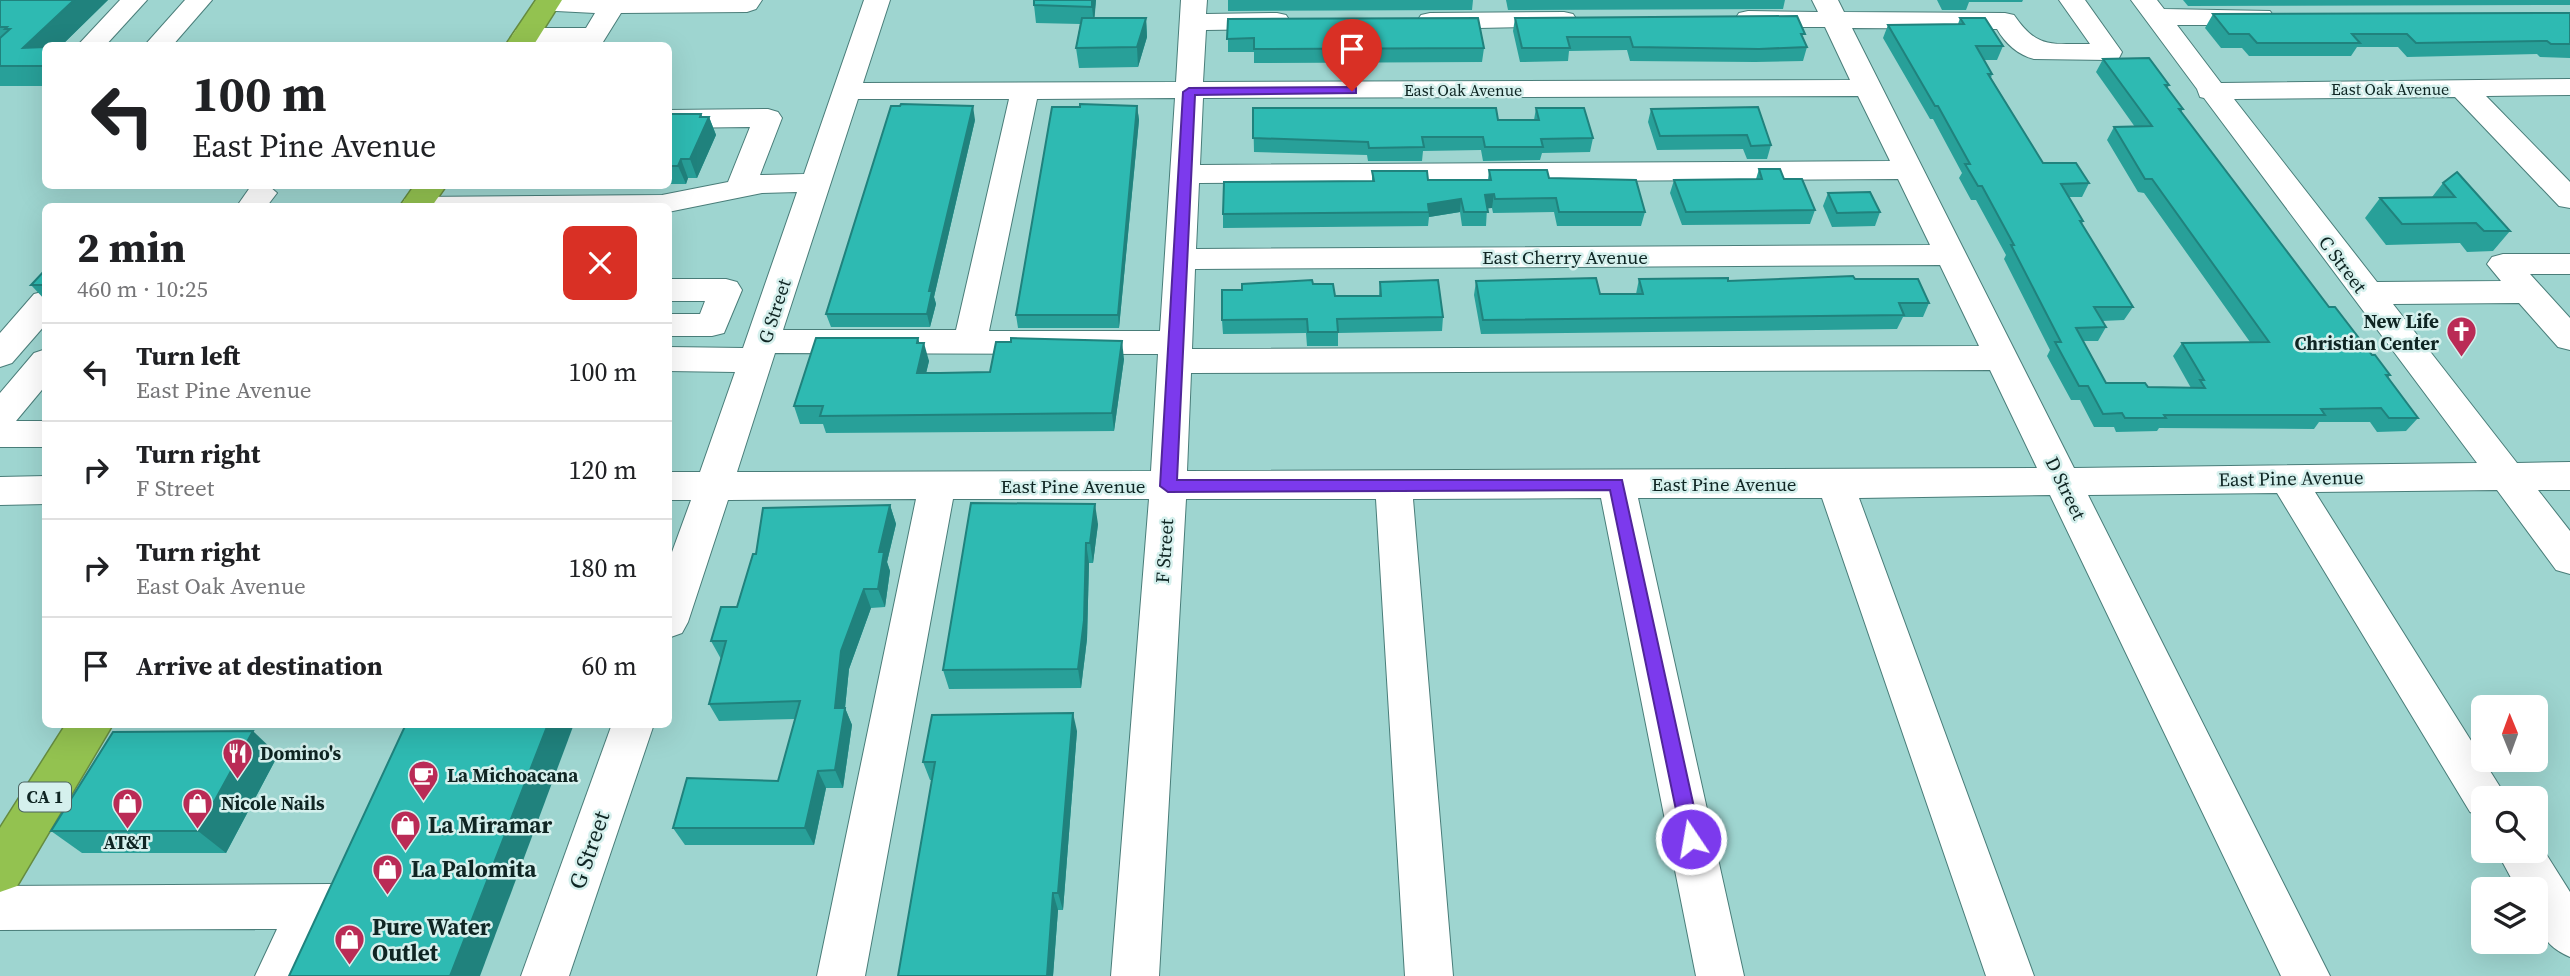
<!DOCTYPE html>
<html lang="en">
<head>
<meta charset="utf-8">
<style>
  body { margin:0; font-family:"Source Serif 4",serif; background:#f6f6f6; color:#202124; height:100vh; display:flex; flex-direction:column; font-size:26px; white-space:nowrap }
  * { box-sizing:border-box; margin:0 }
  p { font-size:23px; color:#757577 }
  .icon { flex:none; width:38px; height:38px; fill:none; stroke:currentColor; stroke-width:2; stroke-linecap:round; stroke-linejoin:round }
  .map { position:relative; flex:1; overflow:hidden }
  .drawer { position:absolute; left:42px; top:203px; width:630px; height:525px; display:flex; flex-direction:column; background:#fff; border-radius:10px; box-shadow:0 7px 28px #0002 }
  .drawer>* { flex:none }
  .top-card { position:absolute; left:42px; top:42px; width:630px; height:147px; border-radius:10px; box-shadow:0 7px 28px #0002; background:#fff; color:#202124; overflow:hidden }
  .needle { width:46px; rotate:359deg }
  .tools { position:absolute; left:2471px; top:695px; display:grid; gap:14px }
  .tools a { display:grid; place-items:center; width:77px; height:77px; border-radius:10px; background:#fff; box-shadow:0 7px 28px #0002; font-size:35px }
  .pin { position:absolute; display:grid; place-items:center; width:60px; height:60px; color:#fff; margin:-72px -30px; border-radius:50% 50% 50% 0; rotate:-45deg; box-shadow:0 0 7px #0007 }
  .pin .icon { rotate:45deg }
  .me { position:absolute; width:77px; margin:-38px; rotate:348deg; stroke-linejoin:round; filter:drop-shadow(0 0 5px #0008) }
  .turn { display:flex; align-items:center; gap:24px; height:147px; padding:0 35px; font-size:32px }
  .turn .icon { width:91px; height:91px; stroke-width:2.5 }
  .turn b { display:block; font-size:49px; line-height:60px }
  .round { display:grid; place-items:center; flex:none; width:74px; height:74px; border-radius:10px; background:#f6f6f6 }
  .overview { display:flex; align-items:center; justify-content:space-between; height:119px; padding:0 35px }
  h1 { font-size:42px; font-weight:700; line-height:52px }
  ul { padding:0; list-style:none }
  li { display:flex; align-items:center; gap:21px; height:98px; padding:0 35px; border-top:2px solid #e0e0e0 }
  li div { flex:1 }
  li b { display:block; font-size:26px }
  li em { font-style:normal }
  .map>svg:first-child { display:block }
  .lines { fill:none; stroke-linecap:round; stroke-linejoin:round }
  .minor-casing { stroke:#497d79; stroke-width:2 }
  .highway-casing { stroke:#658b40; stroke-width:3 }
  .minor { fill:#fff; fill-rule:evenodd }
  .highway { fill:#93c250; fill-rule:evenodd }
  .wall { fill:#28a099 }
  .shaded-wall { fill:#20827d }
  .building { fill:#2ebab2; stroke:#20827d; stroke-width:2 }
  .route { fill:#7c3aed; stroke:#51269a; stroke-width:2 }
  .labels { text-anchor:middle; stroke-width:5; stroke-linejoin:round; paint-order:stroke }
  .far-street-label { font-size:16px; fill:#0f2523; stroke:#d5f0ed }
  .shield { fill:#d5f0ed; stroke:#4a6260; stroke-width:2 }
  .shield-label { font-size:18px; font-weight:bold; fill:#0f2523 }
  .street-label { font-size:19px; fill:#0f2523; stroke:#d5f0ed }
  .poi-label { font-size:19px; font-weight:bold; fill:#0f2523; stroke:#d5f0ed; text-anchor:start }
  .near-poi-label { font-size:23px; font-weight:bold; fill:#0f2523; stroke:#d5f0ed; text-anchor:start }
  .near-street-label { font-size:23px; fill:#0f2523; stroke:#d5f0ed }
</style>
</head>
<body>
<div class="map">
<svg width="2570" height="976" viewBox="0 0 2570 976">
  <rect width="100%" height="100%" fill="#9ed5d0"/>
  <g class="lines">
    <defs>
      <g id="minor">
        <path d="M120,0H147L105,46H77Z"/>
        <path d="M185,0H212L172,46H144Z"/>
        <path d="M537,0H762L756,9L747,12L621,13L603,42L594,44L516,42L512,36L516,30L525,28H586L595,13L537,10L533,5Z"/>
        <path d="M864,0H890L863,83L1176,82L1181,0H1207L1206,14L1277,13L1286,15L1290,21L1286,27L1277,29L1206,30L1203,82L1850,80L1825,27H1748L1739,25L1735,19L1739,13L1748,11L1818,12L1812,0H1838L1844,12L2005,13L2014,15C2038,50 2051,43 2090,44L2059,0H2085L2122,52L2119,58L2109,60L2034,59C2018,55 2005,43 1997,29L1852,28L2074,468L2477,463L2204,98L2200,97L2197,89L2131,0H2157L2164,9L2270,11L2274,17L2270,23L2261,25H2177L2221,83L2570,79V95L2486,96L2570,182V208L2559,206L2455,97L2234,99L2377,282L2501,281L2487,264L2492,257L2503,254H2570V274H2530L2570,318V350L2558,347L2519,303L2393,304L2517,463L2570,462V490H2538L2570,531V574L2556,570L2497,490L2315,492L2507,798H2483V817L2470,812L2277,493L2088,495L2330,976H2281L2050,495L1859,498L2034,976H1986L1822,498H1638L1744,976H1696L1601,498L1413,499L1453,976H1405L1376,499H1186L1159,976H1111L1149,499H953L865,976H817L916,499L728,500L688,622L682,633L668,638V563L691,500H668V472H700L735,372L668,371V347L743,348L797,192L762,193L668,212V206H401L405,199L416,197L662,195L728,182L750,127L668,128V110L768,109L778,112L782,118L760,175L804,174ZM1858,96L1890,161L1200,165L1203,98ZM1175,98L1160,331H989L1037,99ZM858,99H1009L956,330H783ZM1898,179L1930,245L1196,249L1199,183ZM1940,265L1979,346L1192,349L1195,269ZM775,353L1158,354L1151,471L737,472ZM1990,370L2037,468L1187,471L1191,373Z"/>
        <path d="M1564,12L1573,14L1577,20L1573,26L1430,29L1421,27L1417,21L1421,15L1430,13Z"/>
        <path d="M251,186H269L277,193L267,206H237Z"/>
        <path d="M668,279H726L737,282L742,290L724,333L712,336H668V314H700L705,301H668Z"/>
        <path d="M46,291V324L12,363L0,367V333L34,294Z"/>
        <path d="M46,349V385L16,421H46V447H0V393L34,353Z"/>
        <path d="M46,476V504L0,505V477Z"/>
        <path d="M612,724H654L569,976H521Z"/>
        <path d="M2536,838L2570,892V957C2537,943 2536,921 2536,889H2517L2496,850H2536Z"/>
        <path d="M331,884L347,890L354,906L347,922L325,928L303,976H255L277,929L0,930V886Z"/>
      </g>
      <g id="highway">
        <path d="M536,0H562L533,46H505Z"/>
        <path d="M414,186H446L432,206H400Z"/>
        <path d="M66,724H113L17,886L0,892V828Z"/>
      </g>
    </defs>
    <use href="#minor" class="minor-casing"/>
    <use href="#highway" class="highway-casing"/>
    <use href="#minor" class="minor"/>
    <use href="#highway" class="highway"/>
  </g>
  <g class="wall">
    <path d="M0,0H108L61,46H46V86H0Z"/>
    <path d="M1034,0H1096L1094,18H1146L1147,37L1138,67L1079,68L1076,48L1080,24L1036,23L1034,5Z"/>
    <path d="M1228,0H1473L1472,10L1228,11Z"/>
    <path d="M1506,0H1785L1783,9L1508,10Z"/>
    <path d="M1937,0H2023L2022,2H1969L1966,10H1942Z"/>
    <path d="M2183,0H2570V5L2188,6Z"/>
    <path d="M2570,13V58L2540,57L2537,54L2407,57L2398,47H2357L2351,56H2249L2242,48H2221L2205,28L2213,14Z"/>
    <path d="M1515,18L1803,39L1807,47L1803,61L1755,62L1630,61L1627,50L1569,51L1568,61L1520,62L1513,31Z"/>
    <path d="M1960,18L2003,46L1997,60H1984L1992,74L1991,78L2043,163L2089,183L2082,197H2069L2083,221L2082,224L2133,307L2124,320L2102,321L2106,327L2098,341H2083L2106,383L2148,387L2191,388L2173,356L2182,343L2250,342L2144,193L2138,192L2107,140L2114,127H2135L2096,72L2103,59L2169,85L2167,89L2183,109L2181,112L2329,307L2390,375L2388,378L2418,418L2406,431L2377,432L2370,422H2319L2314,429L2159,428L2157,431L2116,432L2114,427H2094L2080,400H2071L2047,356L2050,350L2004,259L2006,255L1976,200H1971L1959,178L1962,173L1933,119H1930L1883,38L1888,25L1958,24Z"/>
    <path d="M1228,19L1484,48L1482,62L1254,63V52H1228Z"/>
    <path d="M1137,106L1139,120L1119,328H1018L1016,315Z"/>
    <path d="M1758,107L1771,145L1767,159H1747L1743,149L1657,150L1648,122L1651,109Z"/>
    <path d="M1253,108L1498,120H1534L1536,108L1593,138L1590,152L1542,153L1540,160L1483,161L1481,150L1423,151L1422,161H1368L1367,155L1254,152Z"/>
    <path d="M668,114H701L702,117H709L716,135L697,178H688L686,184H668Z"/>
    <path d="M975,120L934,297L936,304L930,327H831L826,314Z"/>
    <path d="M1759,169L1815,210L1810,224L1682,225L1670,193L1674,180L1756,179Z"/>
    <path d="M1489,170L1549,178L1645,212L1641,226H1557L1554,212L1493,213L1492,208H1487L1486,226H1462L1460,212L1429,217L1428,226L1223,228V214L1372,181V171L1428,180H1488Z"/>
    <path d="M2443,183L2510,231L2493,251L2467,252L2460,243L2386,245L2365,218L2380,198L2432,197Z"/>
    <path d="M1828,193L1880,212L1875,226L1832,227L1823,206Z"/>
    <path d="M46,269V301L31,285Z"/>
    <path d="M1639,279L1728,281L1855,279L1929,303L1923,317H1903L1897,329L1481,334L1474,295L1476,281L1600,294H1636Z"/>
    <path d="M1380,282L1443,317L1442,331L1338,333V346H1307L1306,333L1223,334L1222,320L1242,290L1313,284L1335,296H1379Z"/>
    <path d="M919,343L929,361L926,373L990,372L1124,359L1114,431L826,433L823,424H800L794,406Z"/>
    <path d="M890,505L896,524L887,562L890,571L885,607L871,608L849,669L845,708L852,725L843,788H826L814,845H685L673,828L778,781L795,719L719,721L709,704L721,659L711,641L737,607L756,554Z"/>
    <path d="M1098,524L1093,563H1089L1087,639L1081,688L949,689L943,670Z"/>
    <path d="M1077,731L1063,910H1058L1053,976H898L932,780H930L923,762Z"/>
    <path d="M278,755L226,853H82L51,831Z"/>
  </g>
  <g class="shaded-wall">
    <path d="M74,0H108L61,46H46V60L38,67L23,48Z"/>
    <path d="M1092,0H1096L1094,25L1092,7Z"/>
    <path d="M1146,18L1147,37L1138,67L1137,47Z"/>
    <path d="M973,106L975,120L934,297L936,304L930,327L927,314L929,291Z"/>
    <path d="M1137,106L1139,120L1119,328L1118,315Z"/>
    <path d="M701,114L705,125L709,117L716,135L697,178L690,159Z"/>
    <path d="M681,159L688,178L686,184L678,166Z"/>
    <path d="M1494,194L1492,208L1483,209L1485,195Z"/>
    <path d="M1461,199L1460,212L1429,217L1428,204Z"/>
    <path d="M918,338L922,352L924,343L929,361L922,390L917,373V343Z"/>
    <path d="M1122,341L1124,359L1114,431L1112,413Z"/>
    <path d="M1095,504L1098,524L1093,563L1090,543Z"/>
    <path d="M890,505L896,524L887,562L890,571L885,607L878,589L879,552Z"/>
    <path d="M1086,543L1089,563L1087,639L1081,688L1078,669Z"/>
    <path d="M864,589L871,608L849,669L845,708L852,725L843,788L835,770V708L841,651Z"/>
    <path d="M1073,713L1077,731L1063,910L1058,893Z"/>
    <path d="M548,724H574L480,976H450Z"/>
    <path d="M253,731L278,755L226,853L198,831Z"/>
    <path d="M818,771L826,788L814,845L805,828Z"/>
    <path d="M1053,893L1058,910L1053,976H1047Z"/>
  </g>
  <g class="building">
    <path d="M0,0H74L23,48L46,47V66H0V38L10,29H5L7,27H0Z"/>
    <path d="M1034,0H1092V7L1034,5Z"/>
    <path d="M2570,13V44H2551L2547,41L2416,43L2407,34H2352L2360,43H2257L2249,34H2229L2213,14Z"/>
    <path d="M1797,16L1805,34H1801L1807,47L1759,49L1633,47L1630,37H1567L1570,48H1522L1515,18Z"/>
    <path d="M1082,18H1146L1137,47L1076,48Z"/>
    <path d="M1478,18L1484,48L1254,49V38L1227,39L1228,19Z"/>
    <path d="M1960,18H1985L2003,46H1976L1992,74H1988L2043,163H2076L2089,183L2061,184L2083,221H2080L2133,307H2094L2106,327L2076,328L2106,383H2145L2148,387L2205,388L2200,380H2204L2182,343L2269,342L2152,179H2145L2114,127L2152,126L2103,59L2149,58L2169,85H2165L2183,109H2179L2329,307H2335L2372,355H2375L2390,375H2386L2418,418H2389L2381,408L2321,409L2325,415H2164L2166,418H2125L2122,413L2103,414L2088,386H2079L2055,342H2061L2011,245H2014L1982,186H1978L1965,164H1970L1938,106H1935L1888,25L1964,24Z"/>
    <path d="M901,104L973,106L929,291H932L927,314H826L891,106H900Z"/>
    <path d="M1080,104L1137,106L1118,315H1016L1052,107H1080Z"/>
    <path d="M1758,107L1771,145L1751,146L1747,135L1660,136L1651,109Z"/>
    <path d="M1253,108H1496L1498,120H1539L1536,108H1584L1593,138L1541,139L1543,147H1485L1483,137H1422L1424,147L1369,148L1368,142L1253,138Z"/>
    <path d="M668,114H701L700,117H709L690,159H681L678,166H668Z"/>
    <path d="M1759,169H1780L1784,179H1802L1815,210L1686,212L1674,180L1762,179Z"/>
    <path d="M1489,170H1547L1549,178L1636,180L1645,212H1559L1556,198L1495,199L1494,194L1485,195L1488,212H1464L1461,199L1428,204L1429,212L1223,214L1224,182L1374,181L1372,171H1427L1428,180H1491Z"/>
    <path d="M2457,172L2510,231H2484L2476,223L2402,224L2380,198L2455,197L2443,183Z"/>
    <path d="M1870,192L1880,212L1837,213L1828,193Z"/>
    <path d="M46,269V285H31Z"/>
    <path d="M1853,276L1855,279H1918L1929,303H1899L1904,315L1483,320L1476,281L1596,278L1600,294H1643L1639,279L1728,278V281Z"/>
    <path d="M1312,280L1313,284H1333L1335,296H1381L1380,282L1438,280L1443,317L1337,319L1338,332H1308L1307,319L1222,320V290H1242V284Z"/>
    <path d="M816,338H918L917,343H924L917,373H940L990,372L996,342H1011V338L1122,341L1112,413L820,416L823,406H794Z"/>
    <path d="M971,503L1095,504L1090,543H1086L1084,620L1078,669L943,670Z"/>
    <path d="M890,505L879,552H884L878,589H864L841,651L835,708H845L835,770L818,771L805,828H673L687,778L778,781L800,701L709,704L726,641H711L721,607H737L753,554H756L763,508Z"/>
    <path d="M1073,713L1058,893H1053L1047,976H898L935,762H923L932,715Z"/>
    <path d="M406,724H548L450,976H289Z"/>
    <path d="M253,731L198,831H51L113,732Z"/>
  </g>
  <path class="route" d="M1352,87L1356,88V93L1195,95L1177,480H1622L1701,839L1698,846L1691,848L1684,846L1682,839L1610,490L1168,492L1160,486L1183,92L1189,88Z"/>
  <defs>
    <symbol id="church-pin" viewBox="-11 -11 22 30"><path d="M0 17L-7.5 6A9.5 9.5 0 1 1 7.5 6Z" fill="#ba2b56" stroke="#d5f0ed"/><path d="M-1.2-6h2.4v3.5h3.3v2.4h-3.3V6h-2.4V-.1h-3.3v-2.4h3.3Z" fill="#fff"/></symbol>
    <symbol id="restaurant-pin" viewBox="-11 -11 22 30"><path d="M0 17L-7.5 6A9.5 9.5 0 1 1 7.5 6Z" fill="#ba2b56" stroke="#d5f0ed"/><path d="M-5-6h1v4h1v-4h1v4h1v-4h1v5L-1.5 .5V6h-2V.5L-5-1ZM5-6V6H3V1.5H1.5Q1.5-4 5-6Z" fill="#fff"/></symbol>
    <symbol id="cafe-pin" viewBox="-11 -11 22 30"><path d="M0 17L-7.5 6A9.5 9.5 0 1 1 7.5 6Z" fill="#ba2b56" stroke="#d5f0ed"/><path d="M-5.5-4.5H6V0H3Q3 3.5 0 3.5H-2.5Q-5.5 3.5-5.5 0ZM3-3.2v2h1.7v-2ZM-6 4.5H4V6H-6Z" fill="#fff"/></symbol>
    <symbol id="shop-pin" viewBox="-11 -11 22 30"><path d="M0 17L-7.5 6A9.5 9.5 0 1 1 7.5 6Z" fill="#ba2b56" stroke="#d5f0ed"/><path d="M-5-2.5h2.3a2.7 3.5 0 0 1 5.4 0H5L5.5 6h-11ZM-1.5-2.5h3a1.5 2.3 0 0 0-3 0Z" fill="#fff"/></symbol>
  </defs>
  <g fill-rule="evenodd">
    <use href="#church-pin" x="2444" y="314" width="35" height="47"/>
    <use href="#restaurant-pin" x="220" y="736" width="35" height="47"/>
    <use href="#cafe-pin" x="406" y="758" width="35" height="47"/>
    <use href="#shop-pin" x="110" y="786" width="35" height="47"/>
    <use href="#shop-pin" x="180" y="786" width="35" height="47"/>
    <use href="#shop-pin" x="388" y="808" width="35" height="47"/>
    <use href="#shop-pin" x="370" y="852" width="35" height="47"/>
    <use href="#shop-pin" x="332" y="922" width="35" height="47"/>
  </g>
  <g class="labels">
    <g class="far-street-label">
      <text x="2390" y="95">East Oak Avenue</text>
      <text x="1463" y="96">East Oak Avenue</text>
    </g>
    <rect class="shield" x="19" y="782.5" width="52" height="29" rx="5"/>
    <g class="shield-label">
      <text x="45" y="803">CA 1</text>
    </g>
    <g class="street-label">
      <text x="1565" y="264">East Cherry Avenue</text>
      <text transform="translate(2343 264) rotate(53)" y="7">C Street</text>
      <text transform="translate(774 311) rotate(-72)" y="7">G Street</text>
      <text transform="translate(2291 478) rotate(-1)" y="7">East Pine Avenue</text>
      <text x="1724" y="491">East Pine Avenue</text>
      <text x="1073" y="493">East Pine Avenue</text>
      <text transform="translate(2066 488) rotate(64)" y="7">D Street</text>
      <text transform="translate(1164 551) rotate(-86)" y="7">F Street</text>
    </g>
    <g class="poi-label">
      <text x="2439" y="328" text-anchor="end">New Life<tspan x="2439" dy="22">Christian Center</tspan></text>
      <text x="260" y="760">Domino's</text>
      <text x="447" y="782">La Michoacana</text>
      <text x="221" y="810">Nicole Nails</text>
      <text x="127" y="849" text-anchor="middle">AT&amp;T</text>
    </g>
    <g class="near-poi-label">
      <text x="428" y="833">La Miramar</text>
      <text x="411" y="877">La Palomita</text>
      <text x="372" y="935">Pure Water<tspan x="372" dy="26">Outlet</tspan></text>
    </g>
    <g class="near-street-label">
      <text transform="translate(589 850) rotate(-71)" y="8">G Street</text>
    </g>
  </g>
</svg>
<div class="tools">
<a><svg class="needle" viewBox="-14 -14 28 28"><path d="M0-13l5 13h-10z" fill="#e53935"/><path d="M0 13l5-13h-10z" fill="#757577"/></svg></a>
<a><svg class="icon" aria-label="search" viewBox="0 0 24 24"><circle cx="10" cy="10" r="6"/><path d="M15 15l6 6"/></svg></a>
<a><svg class="icon" aria-label="layers" viewBox="0 0 24 24"><path d="M12 4l9 5-9 5-9-5zM3 14l9 5 9-5"/></svg></a>
</div>
<div class="pin" style="left:1352px;top:91px;background:#d93025"><svg class="icon" aria-label="arrive" viewBox="0 0 24 24"><path d="M6 21V4h12l-3 4 3 4H6"/></svg></div>
<svg class="me" style="left:1691px;top:839px" viewBox="-20 -20 40 40"><circle r="17" fill="#7c3aed" stroke="#fff" stroke-width="3"/><path d="M0-11L8 9 0 5-8 9z" fill="#fff"/></svg>
<div class="top-card">
<div class="turn"><svg class="icon" aria-label="left" viewBox="0 0 24 24"><path d="M17 20v-9H6M10 6l-5 5 5 5"/></svg><div><b>100 m</b>East Pine Avenue</div></div>
</div>
<section class="drawer">
<div class="overview"><div><h1>2 min</h1><p>460 m · 10:25</p></div><a class="round" style="background:#d93025;color:#fff"><svg class="icon" aria-label="close" viewBox="0 0 24 24"><path d="M6 6l12 12M18 6L6 18"/></svg></a></div>
<ul>
<li><svg class="icon" aria-label="left" viewBox="0 0 24 24"><path d="M17 20v-9H6M10 6l-5 5 5 5"/></svg><div><b>Turn left</b><p>East Pine Avenue</p></div><em>100 m</em></li>
<li><svg class="icon" aria-label="right" viewBox="0 0 24 24"><path d="M7 20v-9h11M14 6l5 5-5 5"/></svg><div><b>Turn right</b><p>F Street</p></div><em>120 m</em></li>
<li><svg class="icon" aria-label="right" viewBox="0 0 24 24"><path d="M7 20v-9h11M14 6l5 5-5 5"/></svg><div><b>Turn right</b><p>East Oak Avenue</p></div><em>180 m</em></li>
<li><svg class="icon" aria-label="arrive" viewBox="0 0 24 24"><path d="M6 21V4h12l-3 4 3 4H6"/></svg><div><b>Arrive at destination</b></div><em>60 m</em></li>
</ul>
</section>
</div>
</body>
</html>
